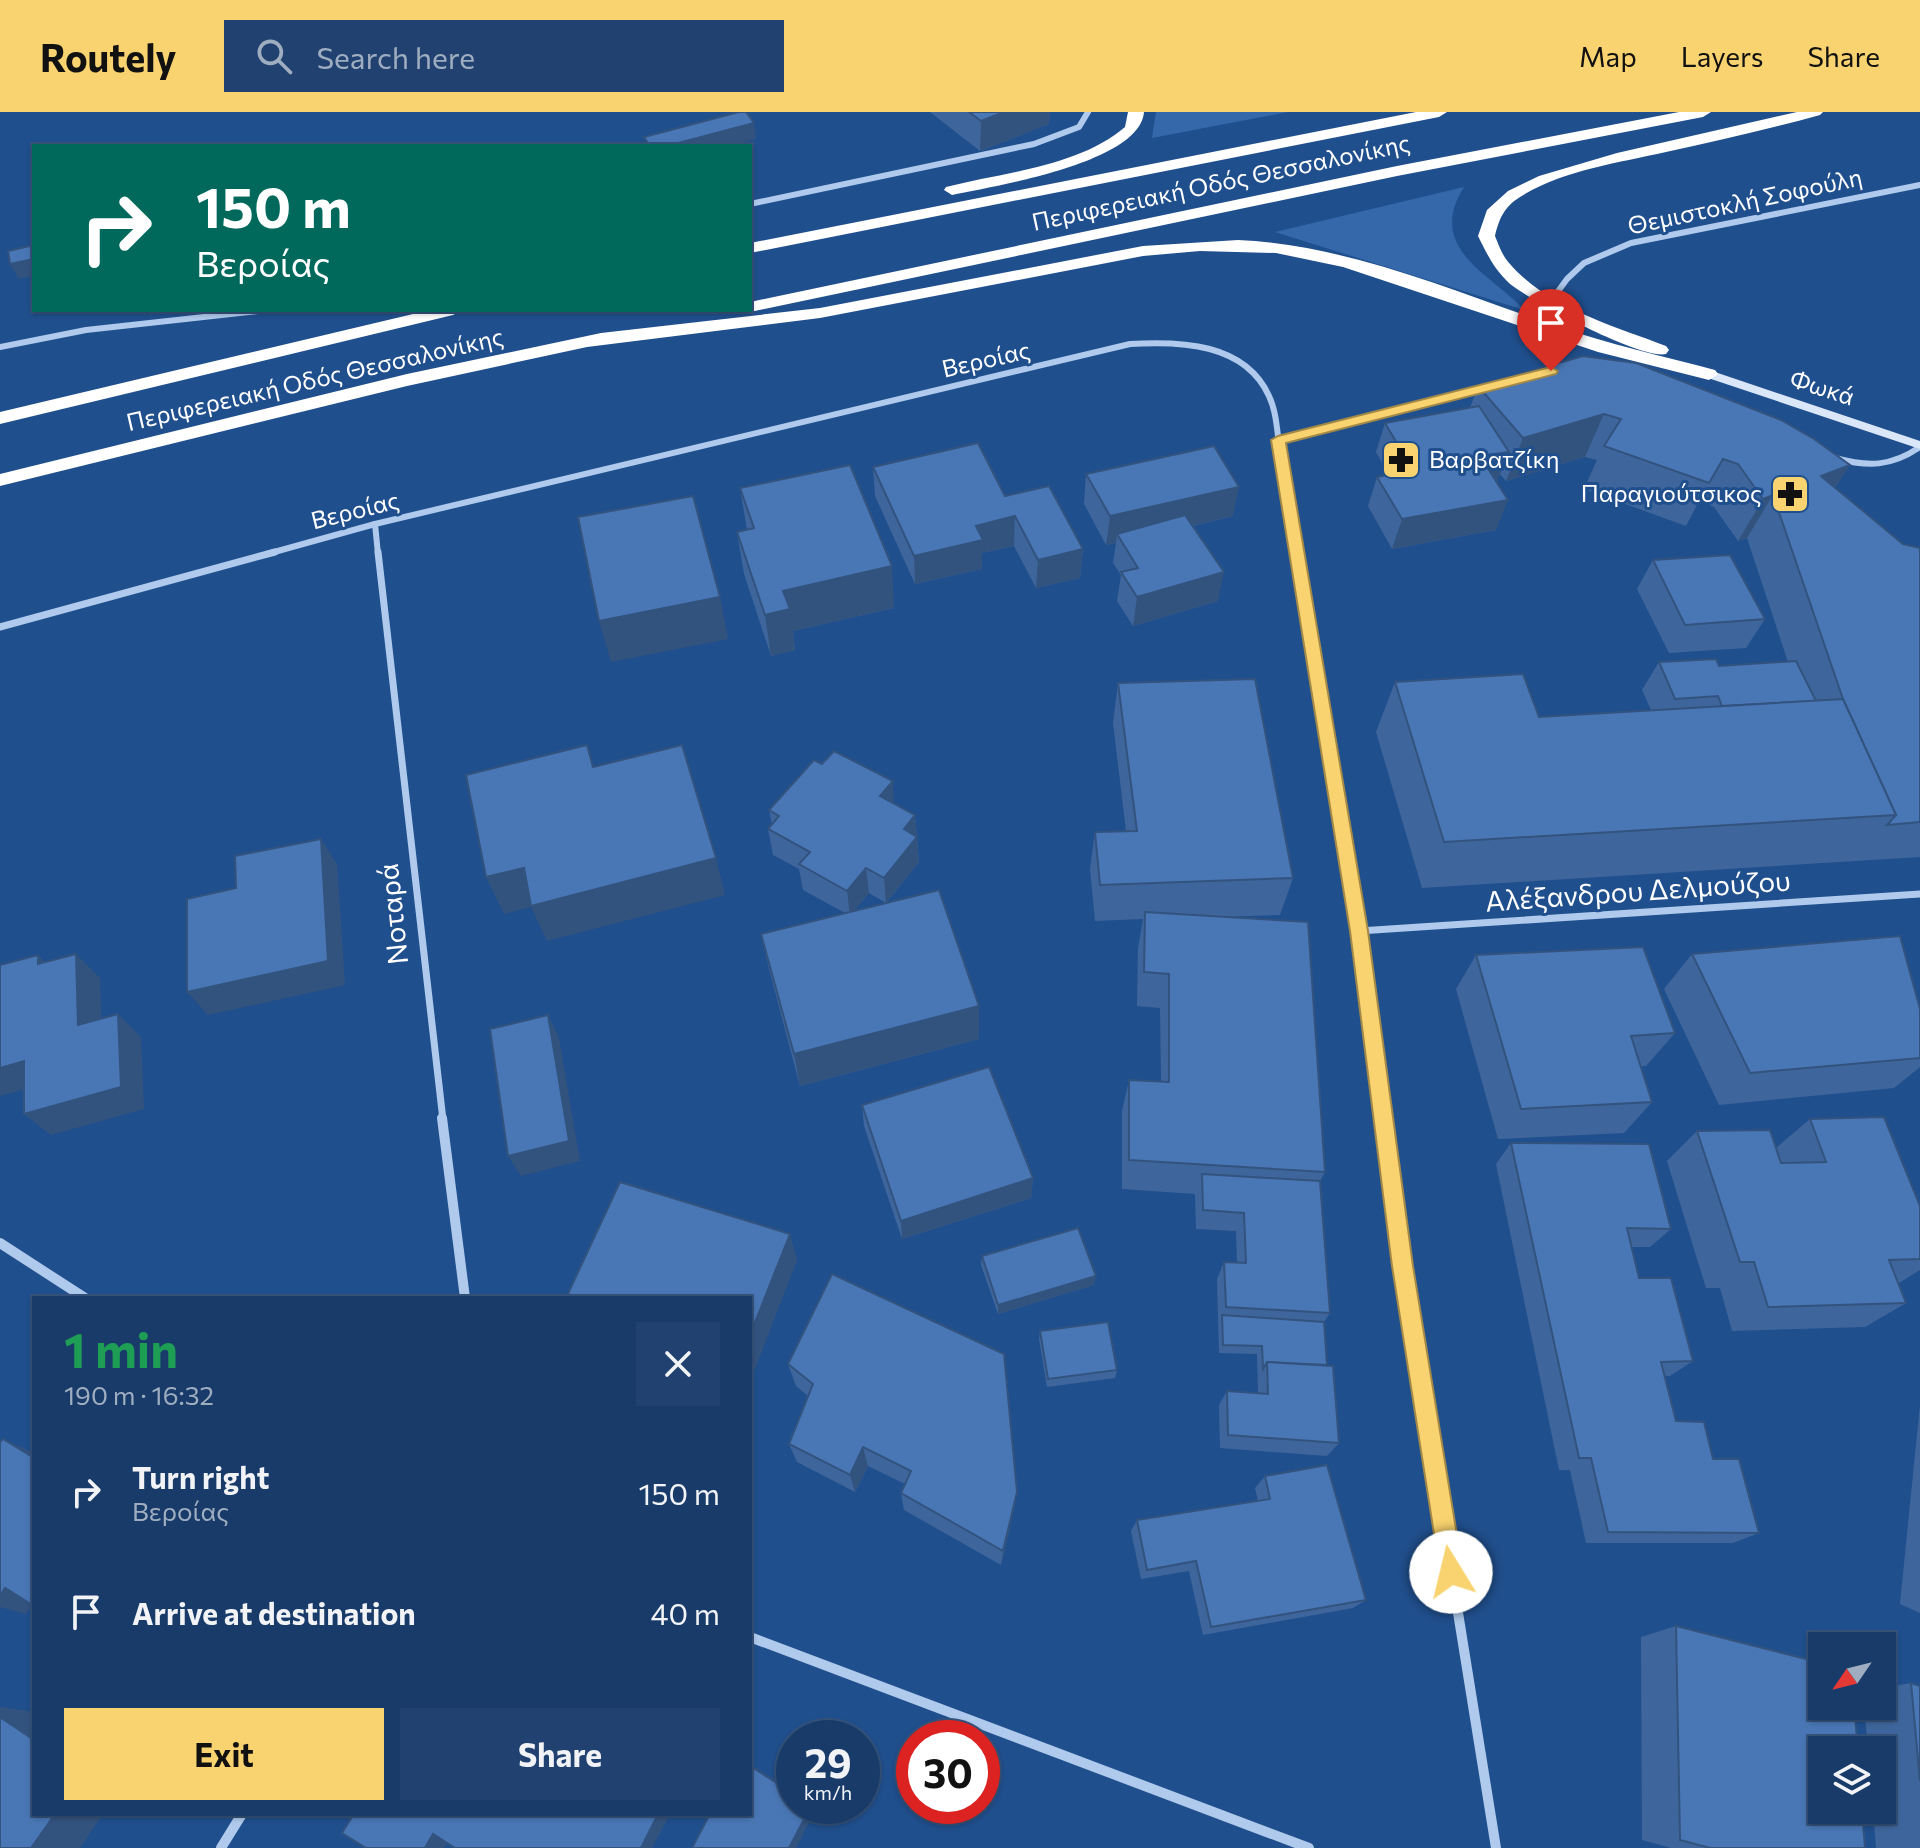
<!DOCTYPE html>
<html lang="en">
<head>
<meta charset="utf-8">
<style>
  body { margin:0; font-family:Commissioner,sans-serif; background:#214270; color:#f1f3f6; height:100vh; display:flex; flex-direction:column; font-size:30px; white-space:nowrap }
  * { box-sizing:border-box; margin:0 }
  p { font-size:26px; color:#9fadc1 }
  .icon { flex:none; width:44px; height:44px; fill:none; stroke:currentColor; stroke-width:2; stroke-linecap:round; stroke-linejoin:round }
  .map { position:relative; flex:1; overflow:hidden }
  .sheet { position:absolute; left:32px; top:1184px; width:720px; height:520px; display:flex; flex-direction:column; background:#183b6a; border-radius:0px; box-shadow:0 2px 6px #0004,0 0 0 2px #36557e }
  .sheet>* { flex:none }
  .hud { position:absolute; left:32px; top:32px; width:720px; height:168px; border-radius:0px; box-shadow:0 2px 6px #0004,0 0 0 2px #36557e; background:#00695c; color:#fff; overflow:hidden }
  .needle { width:52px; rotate:235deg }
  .fabs { position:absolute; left:1808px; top:1520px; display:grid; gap:16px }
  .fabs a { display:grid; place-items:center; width:88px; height:88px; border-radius:0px; background:#183b6a; box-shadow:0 2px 6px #0004,0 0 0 2px #36557e; font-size:40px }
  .speed { position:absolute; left:776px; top:1608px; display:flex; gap:16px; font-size:40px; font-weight:700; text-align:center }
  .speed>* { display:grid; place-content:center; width:104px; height:104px; border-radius:50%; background:#183b6a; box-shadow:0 2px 6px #0004,0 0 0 2px #36557e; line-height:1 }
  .speed small { font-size:20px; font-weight:400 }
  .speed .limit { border:12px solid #d22; background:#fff; color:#111 }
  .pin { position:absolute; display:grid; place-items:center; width:68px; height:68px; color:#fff; margin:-82px -34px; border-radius:50% 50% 50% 0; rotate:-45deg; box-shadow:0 0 8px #0007 }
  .pin .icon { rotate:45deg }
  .me { position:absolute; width:88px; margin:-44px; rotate:351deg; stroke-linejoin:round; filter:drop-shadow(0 0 6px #0008) }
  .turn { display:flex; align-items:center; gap:28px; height:168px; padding:0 32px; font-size:36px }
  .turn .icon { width:104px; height:104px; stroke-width:2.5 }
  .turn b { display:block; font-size:56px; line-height:68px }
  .round { display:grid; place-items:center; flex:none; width:84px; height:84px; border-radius:0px; background:#214270 }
  .headline { display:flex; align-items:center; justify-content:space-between; height:136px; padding:0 32px }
  h1 { font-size:48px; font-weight:700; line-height:60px; color:#1e9e55 }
  .cta { display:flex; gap:16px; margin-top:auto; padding:16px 32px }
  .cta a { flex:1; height:92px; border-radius:0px; background:#f9d36f; color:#111; font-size:32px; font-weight:700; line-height:92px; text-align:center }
  .cta a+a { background:#214270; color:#f1f3f6 }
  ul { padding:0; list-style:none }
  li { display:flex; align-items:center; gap:24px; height:120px; padding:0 32px }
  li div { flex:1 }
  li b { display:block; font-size:30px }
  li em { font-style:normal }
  header { display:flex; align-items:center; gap:48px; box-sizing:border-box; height:112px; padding:0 40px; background:#f9d36f; color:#111 }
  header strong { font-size:38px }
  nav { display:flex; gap:44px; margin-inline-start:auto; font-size:28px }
  .search { width:560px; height:72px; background:#214270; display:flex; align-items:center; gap:20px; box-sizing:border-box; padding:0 28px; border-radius:0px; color:#9fadc1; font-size:30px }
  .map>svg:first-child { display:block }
  .green { fill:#3468ab }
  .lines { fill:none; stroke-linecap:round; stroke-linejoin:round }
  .street-far2 { stroke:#afcaec; stroke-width:6 }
  .street-far1 { stroke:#afcaec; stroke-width:7 }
  .street { stroke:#afcaec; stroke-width:10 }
  .secondary { fill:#dae7f9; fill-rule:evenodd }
  .highway { fill:#fff; fill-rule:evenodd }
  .wall { fill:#3f669c }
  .shaded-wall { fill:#33537f }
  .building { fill:#4977b5; stroke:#33537f; stroke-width:2 }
  .route { fill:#f9d36f; stroke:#a28948; stroke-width:2 }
  .labels { text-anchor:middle; stroke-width:6; stroke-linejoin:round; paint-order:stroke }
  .far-street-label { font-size:24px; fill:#fff; stroke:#204f8d }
  .far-poi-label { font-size:24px; fill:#fff; stroke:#204f8d; text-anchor:start }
  .street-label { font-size:28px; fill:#fff; stroke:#204f8d }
</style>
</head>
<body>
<header>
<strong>Routely</strong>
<div class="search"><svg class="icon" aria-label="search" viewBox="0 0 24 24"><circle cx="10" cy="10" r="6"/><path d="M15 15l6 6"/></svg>Search here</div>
<nav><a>Map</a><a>Layers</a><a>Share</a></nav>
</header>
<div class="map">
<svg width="1920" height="1736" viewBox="0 0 1920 1736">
  <rect width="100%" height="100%" fill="#204f8d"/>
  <g class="green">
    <path d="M1156,0H1288L1152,26Z"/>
    <path d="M1464,75C1424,138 1495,164 1524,198L1275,120Z"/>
  </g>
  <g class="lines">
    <g class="street-far2">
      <path d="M750,92L1034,32L1079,15L1088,0"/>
      <path d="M1551,189L1567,167L1584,151L1631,131L1920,73"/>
      <path d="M0,235L86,218L267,198"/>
      <path d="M1278,328L1487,276"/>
      <path d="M1835,346C1868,355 1891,355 1920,335"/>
      <path d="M375,412L378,442"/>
      <path d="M267,442L375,412L1130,232C1181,229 1245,231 1269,284C1277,301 1277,321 1280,339C1285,373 1291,407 1297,442"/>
    </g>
    <g class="street-far1">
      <path d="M378,440L443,1008"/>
      <path d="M1296,440L1359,819L1383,1008"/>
      <path d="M0,515L275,440"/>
      <path d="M1359,819L1920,782"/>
    </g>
    <g class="street">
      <path d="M442,1006L465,1186"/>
      <path d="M1383,1006L1402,1154L1496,1736"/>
      <path d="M0,1131L85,1186"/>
      <path d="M750,1525L1309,1736"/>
      <path d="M221,1736L242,1702"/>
    </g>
    <path class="secondary" d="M1709,258L1920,329V337L1705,265L1703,262Z"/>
    <g class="highway">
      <path d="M1128,0H1144C1140,51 995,74 952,83L944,78L946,75C1004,60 1078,55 1125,15Z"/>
      <path d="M1416,0H1447L1439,5L750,141V131Z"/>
      <path d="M1679,0H1711L1703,5L1397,64L750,200L743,198H750V190L1397,54Z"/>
      <path d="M1797,0H1823L1820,3C1769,17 1717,29 1666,40C1618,51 1563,58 1520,85C1504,95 1499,107 1495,124C1499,134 1503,145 1510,152C1548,196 1614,214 1666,234L1669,238L1666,242C1642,248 1530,189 1509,171C1494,157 1487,142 1478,124L1487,98L1508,79L1539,64L1617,41Z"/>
      <path d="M1238,128C1348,133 1453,179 1556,214C1609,232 1662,244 1715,258L1718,262L1709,268L1598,240L1343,155L1276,141L1200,139L1143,144L820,206L587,235L407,274L0,374V362L407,262L601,221L820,196L1143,134Z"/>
      <path d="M430,198H462L453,203L0,312V300Z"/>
    </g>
  </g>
  <g class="wall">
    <path d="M930,0H1050L1049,12L980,39Z"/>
    <path d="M1583,244L1835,376L1903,432L1920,436V745L1422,776L1376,620L1395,570L1539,605L1651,598L1642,578L1659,550L1719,554L1788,550L1747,426L1738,429L1714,395L1699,389L1686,414L1584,377L1597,348L1585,345L1506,369L1500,362L1496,369V418L1392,437L1368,394L1377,365L1389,363L1376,340L1385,311L1470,296L1478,274Z"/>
    <path d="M873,355L1005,384L1083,437L1080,466L1036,476L1014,434L982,441V457L915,472L875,384Z"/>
    <path d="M1086,362L1233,404L1192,414L1218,489L1133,514L1117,489L1121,463L1113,451L1116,431L1106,433L1084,392Z"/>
    <path d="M740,376L894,496L793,519L795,538L771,544L744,462L737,420L747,418Z"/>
    <path d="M1653,448L1765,507L1746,536L1669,541L1637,477Z"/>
    <path d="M1118,571L1293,766L1280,803L1219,805L1325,1060L1320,1069L1330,1201L1324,1210L1327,1253L1339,1331L1327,1344L1220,1336L1219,1293L1227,1279L1258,1281L1257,1242L1219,1241L1217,1167L1224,1150L1237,1151L1236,1119L1196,1117L1195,1082L1122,1077V999L1129,968L1161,970L1160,896L1137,894L1138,836L1143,807L1095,809L1090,757L1095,720L1126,719L1113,611Z"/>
    <path d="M894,691L915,703L919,750L886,791L869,781L854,799L979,894V927L800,974L769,857L761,822L845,801L803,778L799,757L773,743L768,717L772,713L769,698Z"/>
    <path d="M1692,842L1920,897V955L1894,976L1719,993L1664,877Z"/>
    <path d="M1476,843L1675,921L1646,954H1641L1652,990L1624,1021L1498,1027L1456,877Z"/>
    <path d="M862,993L1033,1066L1031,1086L902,1127L864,1014Z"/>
    <path d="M1810,1007L1920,1094V1158L1899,1171L1906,1191L1865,1215L1732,1219L1720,1176H1706L1667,1049L1697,1019L1776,1036Z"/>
    <path d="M1511,1031L1671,1117L1650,1135H1631L1639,1166L1693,1249L1670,1264H1665L1676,1309L1713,1347L1759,1421L1733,1431H1586L1570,1358H1559L1496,1052Z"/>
    <path d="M982,1144L1094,1173L998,1202L981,1153Z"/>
    <path d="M1040,1219L1117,1258L1115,1266L1047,1275L1039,1227Z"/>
    <path d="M788,1252L1014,1397L1001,1453L904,1398L901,1381L905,1372L868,1354L855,1380L797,1350L789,1332L808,1284L796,1274Z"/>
    <path d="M1920,1293V1501L1900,1492Z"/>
    <path d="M1265,1364L1366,1488L1353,1496L1203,1523L1189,1459L1141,1467L1131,1419L1137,1408L1258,1389L1255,1376Z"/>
    <path d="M1676,1514L1865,1736H1671L1642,1728L1641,1525Z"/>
    <path d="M1911,1571L1920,1574V1736H1876L1873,1698H1882V1638H1868L1864,1594H1882V1576Z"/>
  </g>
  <g class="shaded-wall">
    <path d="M1004,0H1050L1049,12L980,39L981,9Z"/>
    <path d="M754,11L756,27L729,34H667Z"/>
    <path d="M34,147V164L19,167L10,152Z"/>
    <path d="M1604,302L1585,345L1506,369L1523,326Z"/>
    <path d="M1509,340L1497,369L1469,374L1480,344Z"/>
    <path d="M1850,353L1823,395L1821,364Z"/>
    <path d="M1239,375L1233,404L1122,430L1117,422L1116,431L1106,433L1110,404Z"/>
    <path d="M1773,383L1747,426L1738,429L1763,387Z"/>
    <path d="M1508,388L1496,418L1392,437L1402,407Z"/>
    <path d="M1015,404L1014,434L982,441V457L915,472L914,444L976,414Z"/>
    <path d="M1083,437L1080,466L1036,476L1038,448Z"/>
    <path d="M892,454L894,496L793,519L795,538L771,544L765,503L783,479Z"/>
    <path d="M1224,460L1218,489L1133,514L1137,485Z"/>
    <path d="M720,485L728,527L611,550L599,509Z"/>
    <path d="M893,669L894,696L880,684Z"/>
    <path d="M915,703L919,750L886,791L884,766L904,717Z"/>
    <path d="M321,727L337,752L345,873L208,903L187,880Z"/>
    <path d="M716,746L725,783L547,829L531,795L504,802L486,765L524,756Z"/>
    <path d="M866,756L869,781L850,804L847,779Z"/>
    <path d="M76,842L100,866L102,936L78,913Z"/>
    <path d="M38,843L63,867L38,852Z"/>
    <path d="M979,894V927L800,974L794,942Z"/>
    <path d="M118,902L141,925L144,997L51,1023L24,1002Z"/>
    <path d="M548,903L559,926L580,1049L521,1064L508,1044Z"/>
    <path d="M24,949L50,971L0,984V956Z"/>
    <path d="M1033,1066L1031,1086L902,1127L901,1109Z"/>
    <path d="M790,1122L797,1148L750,1270V1223Z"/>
    <path d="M1096,1164L1094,1173L998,1202V1193Z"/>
    <path d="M3,1327L34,1341V1346Z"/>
    <path d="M863,1335L868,1354L855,1380L850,1363Z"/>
    <path d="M1017,1380L1014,1397L1001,1453L1003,1439Z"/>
    <path d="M5,1476L34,1490L26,1502L0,1495V1484Z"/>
    <path d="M0,1595L29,1599L34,1603V1628L0,1605Z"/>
    <path d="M750,1652L794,1680V1682L750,1654Z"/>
    <path d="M811,1694L817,1695L796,1736H789Z"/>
    <path d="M55,1702H103L80,1736H31Z"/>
    <path d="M658,1702H670L652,1736H641Z"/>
    <path d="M433,1722L452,1723L444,1736H425Z"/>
  </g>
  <g class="building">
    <path d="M739,0H746L754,11L667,34H650L644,25Z"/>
    <path d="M969,0H1004L981,9Z"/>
    <path d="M34,133V147L10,152L8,139Z"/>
    <path d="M1583,244L1636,251L1781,308L1814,327L1850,353L1821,364L1903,432L1920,436V710L1887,713L1896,703L1843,587L1773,383L1763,387L1738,352L1723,347L1709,371L1604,334L1621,307L1604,302L1523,326L1478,274Z"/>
    <path d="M1479,294L1509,340L1480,344L1508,388L1402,407L1377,365L1413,358L1385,311Z"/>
    <path d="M978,331L1005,384L1049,374L1083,437L1038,448L1015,404L976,414L983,428L914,444L873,355Z"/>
    <path d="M1214,334L1239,375L1110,404L1086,362Z"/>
    <path d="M850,353L892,454L783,479L790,497L765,503L737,420L754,416L740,376Z"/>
    <path d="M693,384L720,485L599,509L578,405Z"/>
    <path d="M1185,403L1224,460L1137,485L1121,460L1138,456L1117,422Z"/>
    <path d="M1730,443L1765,507L1685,513L1653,448Z"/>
    <path d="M1716,547L1719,554L1796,549L1816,589L1722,594L1718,584L1675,587L1659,550Z"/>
    <path d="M1523,562L1539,605L1843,587L1896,703L1444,730L1395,570Z"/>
    <path d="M1255,567L1293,766L1100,773L1095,720L1137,719L1118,571Z"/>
    <path d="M587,633L593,655L682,633L716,746L531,794L524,756L486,765L466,663Z"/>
    <path d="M834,639L893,669L880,684L915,703L904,717L917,725L884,766L866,756L847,779L799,752L810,740L768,717L779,704L769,698L814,648L822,652Z"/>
    <path d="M321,727L328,849L187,880V787L236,776L235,744Z"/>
    <path d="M939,778L979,894L794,942L761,822Z"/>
    <path d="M1145,800L1308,810L1325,1060L1129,1048V968L1169,970V862L1144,860Z"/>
    <path d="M1900,824L1920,897V946L1750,961L1692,842Z"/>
    <path d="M1643,835L1675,921L1631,924L1652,990L1521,997L1476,843Z"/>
    <path d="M76,842L78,913L118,902L121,975L24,1002V949L0,956V853L38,843V852Z"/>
    <path d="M548,903L569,1029L508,1044L490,917Z"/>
    <path d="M989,955L1033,1066L901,1109L862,993Z"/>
    <path d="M1884,1005L1920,1094V1147L1889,1148L1906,1191L1768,1195L1754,1150H1740L1697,1019L1770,1018L1781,1051L1826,1050L1810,1007Z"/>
    <path d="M1511,1031L1649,1032L1671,1117L1627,1116L1639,1166H1671L1693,1249L1661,1250L1676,1309L1704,1310L1713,1347H1739L1759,1421L1608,1420L1591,1346H1579Z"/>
    <path d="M1202,1062L1320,1069L1330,1201L1226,1195L1224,1150L1246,1151L1244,1101L1203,1098Z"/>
    <path d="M620,1070L790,1122L750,1223V1186H566Z"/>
    <path d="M1078,1116L1096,1164L998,1193L982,1144Z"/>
    <path d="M832,1162L1004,1242L1017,1380L1003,1439L901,1381L911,1359L863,1335L850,1363L789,1332L813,1272L788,1252Z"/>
    <path d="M1222,1203L1324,1210L1327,1253L1267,1250L1263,1257L1262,1234L1223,1233Z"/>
    <path d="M1108,1210L1117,1258L1048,1267L1040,1219Z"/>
    <path d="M1267,1250L1333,1254L1339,1331L1228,1323L1227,1279L1268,1282Z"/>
    <path d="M3,1327L34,1346V1494L5,1476L0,1484V1330Z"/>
    <path d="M1327,1353L1366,1488L1211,1515L1196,1449L1147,1458L1137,1408L1270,1387L1265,1364Z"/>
    <path d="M1676,1514L1822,1551V1594H1854L1858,1638H1822V1698H1862L1865,1736H1710L1680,1728Z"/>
    <path d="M1911,1571L1920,1574V1669Z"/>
    <path d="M0,1605L34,1628V1702H55L31,1736H0Z"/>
    <path d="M750,1654L794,1682V1694H811L789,1736H692L710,1702H750Z"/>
    <path d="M354,1702H658L641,1736H455L433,1722L425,1736H366L342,1721Z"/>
  </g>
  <path class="route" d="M1551,255L1558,259L1556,262L1286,331L1368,819L1413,1154L1463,1460L1459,1468L1451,1472L1443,1468L1440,1460L1392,1154L1350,819L1271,328L1278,324Z"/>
  <defs>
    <symbol id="pharmacy-square" viewBox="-11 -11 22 22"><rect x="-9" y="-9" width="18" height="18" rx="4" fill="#f9d36f" stroke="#204f8d"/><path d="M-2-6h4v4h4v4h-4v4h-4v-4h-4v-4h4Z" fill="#111"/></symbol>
  </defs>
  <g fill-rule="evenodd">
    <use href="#pharmacy-square" x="1379" y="326" width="44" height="44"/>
    <use href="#pharmacy-square" x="1768" y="360" width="44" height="44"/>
  </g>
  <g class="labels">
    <g class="far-street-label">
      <text transform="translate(1221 71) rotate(-12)" y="8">Περιφερειακή Οδός Θεσσαλονίκης</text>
      <text transform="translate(1745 90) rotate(-12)" y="8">Θεμιστοκλή Σοφούλη</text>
      <text transform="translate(986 248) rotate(-13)" y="8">Βεροίας</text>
      <text transform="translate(315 268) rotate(-13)" y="8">Περιφερειακή Οδός Θεσσαλονίκης</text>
      <text transform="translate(1822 276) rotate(18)" y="8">Φωκά</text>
      <text transform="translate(355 399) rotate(-14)" y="8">Βεροίας</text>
    </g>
    <g class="far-poi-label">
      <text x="1429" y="356">Βαρβατζίκη</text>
      <text x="1762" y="390" text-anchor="end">Παραγιούτσικος</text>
    </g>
    <g class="street-label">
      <text transform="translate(1638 779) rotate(-4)" y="10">Αλέξανδρου Δελμούζου</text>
      <text transform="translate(393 802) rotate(-96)" y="10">Νοταρά</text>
    </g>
  </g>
</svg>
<div class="fabs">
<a><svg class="needle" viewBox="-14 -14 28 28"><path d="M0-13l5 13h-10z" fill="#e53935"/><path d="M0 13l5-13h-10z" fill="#9fadc1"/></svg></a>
<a><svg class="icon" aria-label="layers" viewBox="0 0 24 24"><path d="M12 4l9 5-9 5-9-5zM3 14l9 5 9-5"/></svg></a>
</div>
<div class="speed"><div>29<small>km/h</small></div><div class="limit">30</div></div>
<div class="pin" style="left:1551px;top:259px;background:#d93025"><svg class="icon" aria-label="arrive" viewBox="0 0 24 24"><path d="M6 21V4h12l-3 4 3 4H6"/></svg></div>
<svg class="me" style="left:1451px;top:1460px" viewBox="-20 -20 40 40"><circle r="19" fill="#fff"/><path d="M0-13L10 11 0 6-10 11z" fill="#f9d36f"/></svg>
<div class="hud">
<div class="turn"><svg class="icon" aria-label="right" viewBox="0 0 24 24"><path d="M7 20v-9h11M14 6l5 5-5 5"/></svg><div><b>150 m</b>Βεροίας</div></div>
</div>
<section class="sheet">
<div class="headline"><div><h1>1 min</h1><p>190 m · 16:32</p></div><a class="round"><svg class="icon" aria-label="close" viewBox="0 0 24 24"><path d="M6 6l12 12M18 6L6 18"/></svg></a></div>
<ul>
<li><svg class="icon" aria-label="right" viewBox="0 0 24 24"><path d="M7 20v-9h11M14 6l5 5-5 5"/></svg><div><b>Turn right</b><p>Βεροίας</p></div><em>150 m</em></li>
<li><svg class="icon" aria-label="arrive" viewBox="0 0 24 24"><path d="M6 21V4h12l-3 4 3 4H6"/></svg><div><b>Arrive at destination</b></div><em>40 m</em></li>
</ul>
<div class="cta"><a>Exit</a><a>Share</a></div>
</section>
</div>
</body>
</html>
